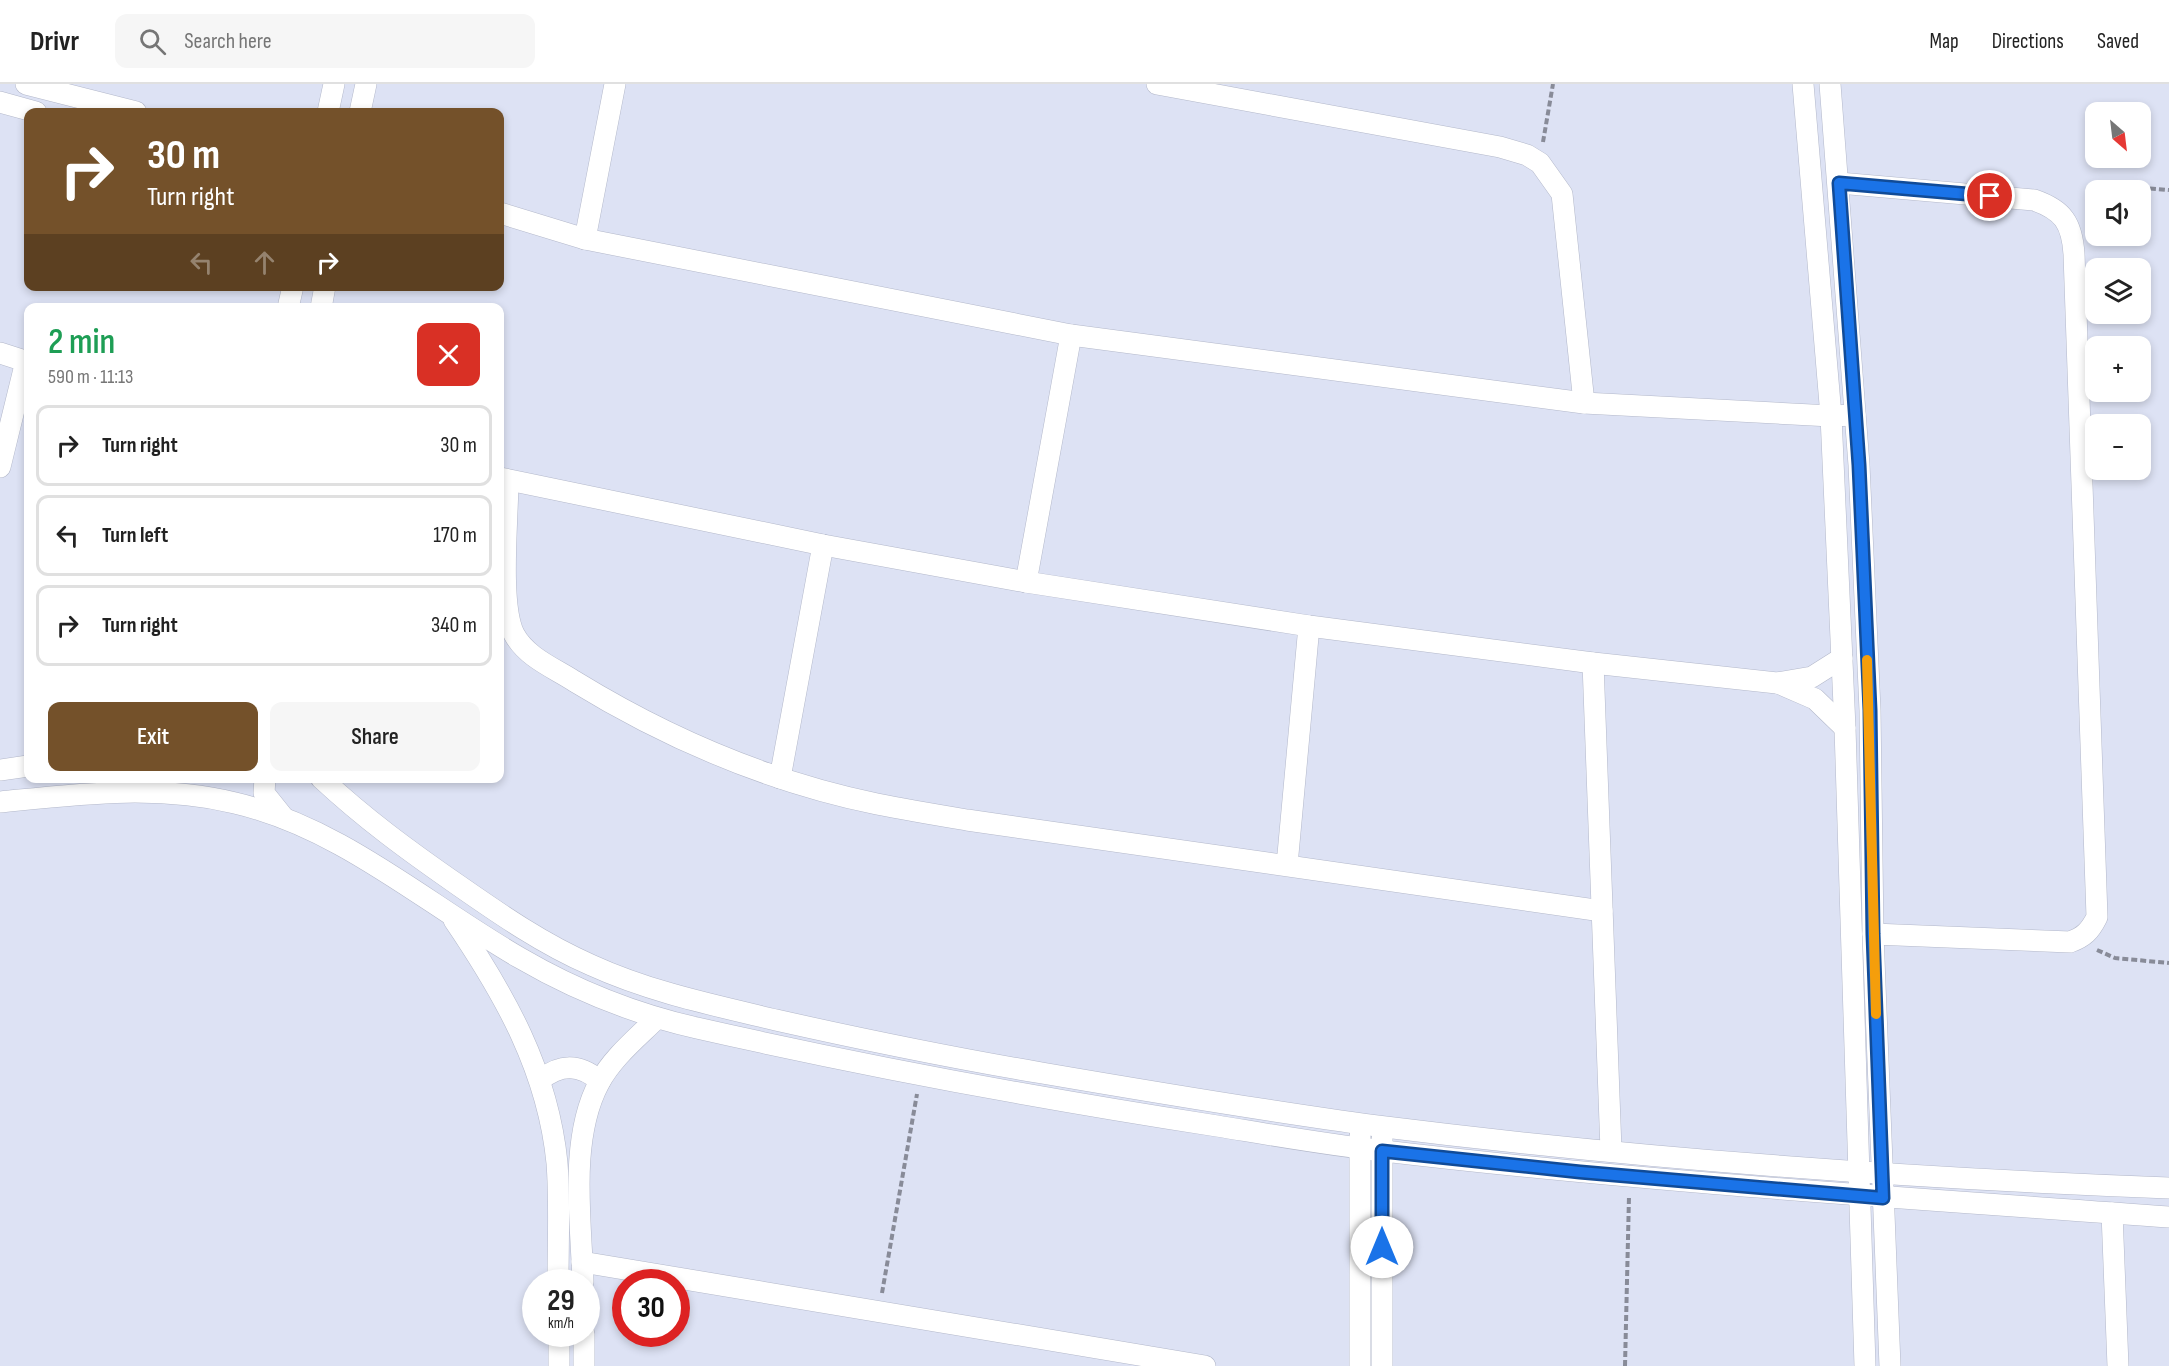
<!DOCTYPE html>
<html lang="en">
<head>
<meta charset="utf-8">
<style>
  body { margin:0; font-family:"Sofia Sans Condensed",sans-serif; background:#f6f6f6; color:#222; height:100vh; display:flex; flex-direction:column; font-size:22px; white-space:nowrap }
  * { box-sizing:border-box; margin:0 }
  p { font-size:20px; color:#767676 }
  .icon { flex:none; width:33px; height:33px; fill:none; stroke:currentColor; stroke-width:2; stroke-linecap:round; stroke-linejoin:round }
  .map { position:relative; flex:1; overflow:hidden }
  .details { position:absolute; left:24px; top:219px; width:480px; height:480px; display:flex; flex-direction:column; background:#fff; border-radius:12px; box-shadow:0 3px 9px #0003 }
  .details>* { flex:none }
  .guide { position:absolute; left:24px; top:24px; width:480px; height:183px; border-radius:12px; box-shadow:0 3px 9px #0003; background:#74512a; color:#fff; overflow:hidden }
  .needle { width:39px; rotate:152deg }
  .fabs { position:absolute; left:2085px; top:18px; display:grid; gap:12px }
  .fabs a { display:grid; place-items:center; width:66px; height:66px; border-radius:12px; background:#fff; box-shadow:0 3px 9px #0003; font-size:30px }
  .speed { position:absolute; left:522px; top:1185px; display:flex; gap:12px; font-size:30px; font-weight:700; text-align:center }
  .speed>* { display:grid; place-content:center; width:78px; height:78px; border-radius:50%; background:#fff; box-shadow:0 3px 9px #0003; line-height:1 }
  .speed small { font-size:15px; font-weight:400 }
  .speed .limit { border:9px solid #d22; background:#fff; color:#111 }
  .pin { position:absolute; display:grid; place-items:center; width:51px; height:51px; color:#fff; margin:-26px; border:3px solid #fff; border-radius:50%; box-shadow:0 2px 6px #0007 }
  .me { position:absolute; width:66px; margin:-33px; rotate:0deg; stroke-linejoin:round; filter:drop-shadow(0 0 4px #0008) }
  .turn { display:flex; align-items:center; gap:21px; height:126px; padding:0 24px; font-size:27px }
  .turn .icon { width:78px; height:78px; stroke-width:2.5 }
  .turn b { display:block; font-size:42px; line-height:51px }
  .lanes { display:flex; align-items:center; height:57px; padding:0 24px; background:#0003; justify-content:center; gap:30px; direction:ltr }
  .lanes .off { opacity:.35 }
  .round { display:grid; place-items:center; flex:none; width:63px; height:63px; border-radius:12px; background:#f6f6f6 }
  .head { display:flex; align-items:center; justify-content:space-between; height:102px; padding:0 24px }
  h1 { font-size:36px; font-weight:600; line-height:45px; color:#1e9e55 }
  .button { display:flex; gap:12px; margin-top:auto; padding:12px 24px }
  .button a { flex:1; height:69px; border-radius:12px; background:#74512a; color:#fff; font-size:24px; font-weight:600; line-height:69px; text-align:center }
  .button a+a { background:#f6f6f6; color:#222 }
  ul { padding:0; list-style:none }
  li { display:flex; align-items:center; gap:18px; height:81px; margin:0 12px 9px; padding:0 12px; border:3px solid #e0e0e0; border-radius:12px }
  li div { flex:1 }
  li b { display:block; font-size:22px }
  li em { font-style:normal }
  header { display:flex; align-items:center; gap:36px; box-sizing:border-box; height:84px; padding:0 30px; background:#fff; border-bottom:2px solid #e0e0e0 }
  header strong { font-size:28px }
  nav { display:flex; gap:33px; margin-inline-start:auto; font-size:21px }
  .search { width:420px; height:54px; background:#f6f6f6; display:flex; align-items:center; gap:15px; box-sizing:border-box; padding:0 21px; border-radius:12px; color:#767676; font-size:22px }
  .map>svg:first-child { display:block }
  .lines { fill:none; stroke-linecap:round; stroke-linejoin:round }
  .minor-casing { stroke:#b3b8ca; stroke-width:22 }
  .path { stroke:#888b98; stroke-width:4; stroke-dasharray:6 3; stroke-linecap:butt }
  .minor { stroke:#fff; stroke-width:21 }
  .route-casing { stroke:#114b97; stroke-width:15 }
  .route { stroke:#1a73e8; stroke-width:10 }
  .slow { stroke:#f59e0b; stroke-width:10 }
</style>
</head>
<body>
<header>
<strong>Drivr</strong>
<div class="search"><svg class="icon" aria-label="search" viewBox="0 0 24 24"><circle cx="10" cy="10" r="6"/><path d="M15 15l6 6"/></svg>Search here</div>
<nav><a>Map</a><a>Directions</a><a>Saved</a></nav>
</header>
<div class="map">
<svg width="2169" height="1282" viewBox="0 0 2169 1282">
  <rect width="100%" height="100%" fill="#dde2f4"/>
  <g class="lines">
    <defs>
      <g id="minor">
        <path d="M26,0L136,28"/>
        <path d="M1157,0L1500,63L1527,71L1540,79L1562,110L1584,319"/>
        <path d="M1803,0L1831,332L1845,644L1865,1282"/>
        <path d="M1830,0L1859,381L1870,626L1873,850L1890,1282"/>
        <path d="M0,18L36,28"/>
        <path d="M328,28L334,0"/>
        <path d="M360,28L366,0"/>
        <path d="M1839,99L2034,116C2063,126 2072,139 2074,170L2097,833C2090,847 2084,853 2070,858L1873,850"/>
        <path d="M500,129L585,155L1071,251L1584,319L1831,332L1855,331"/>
        <path d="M585,155L615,0"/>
        <path d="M288,224L293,202"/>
        <path d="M321,224L325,202"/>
        <path d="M0,269L28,278"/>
        <path d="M0,383L26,277"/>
        <path d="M500,394L823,461L1026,498L1309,542L1593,579L1777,599L1812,593L1842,574"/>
        <path d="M508,396C508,433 499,520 514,550C526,573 554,584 574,597C667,654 770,698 877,720C907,726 937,731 967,736L1602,827"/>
        <path d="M1026,498L1071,251"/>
        <path d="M1593,579L1611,1066"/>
        <path d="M1778,599L1815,615L1845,644"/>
        <path d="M0,686L28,682"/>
        <path d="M265,694L264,709L284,734"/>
        <path d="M321,694C365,735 409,767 458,801C501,831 543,860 591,881C650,908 713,921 776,936C865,956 953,974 1042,989C1153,1008 1265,1027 1377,1042C1640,1075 1905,1094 2169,1104"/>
        <path d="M780,694L823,461"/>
        <path d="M0,718C79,710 156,700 235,719C342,744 426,820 520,874C575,906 635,930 697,944C869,983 1042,1015 1217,1042C1272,1051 1328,1061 1384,1067C1645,1098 1907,1114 2169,1133"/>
        <path d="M1287,781L1309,542"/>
        <path d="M454,836C505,911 548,987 557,1079C560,1118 558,1159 558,1198"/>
        <path d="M540,996C561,979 580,980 600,997"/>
        <path d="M2112,1129L2118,1282"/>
        <path d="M582,1178L1205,1282"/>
        <path d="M583,1198C581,1136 569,1055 599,999C613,973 637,954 657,934"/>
        <path d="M559,1250V1282"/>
        <path d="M584,1250V1282"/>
        <path d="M1360,1282V1052"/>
        <path d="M1382,1282V1055"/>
      </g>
    </defs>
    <use href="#minor" class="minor-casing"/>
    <g class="path">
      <path d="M1543,58L1553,0"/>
      <path d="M2132,103L2169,106"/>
      <path d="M2097,866L2115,874L2169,879"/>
      <path d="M882,1209L917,1010"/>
      <path d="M1625,1282L1629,1112"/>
    </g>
    <use href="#minor" class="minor"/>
  </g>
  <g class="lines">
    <defs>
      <path id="route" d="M1382,1163V1067L1580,1088L1883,1114L1873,850L1870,626L1859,381L1839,99L1990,112"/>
    </defs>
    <use href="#route" class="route-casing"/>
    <use href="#route" class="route"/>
    <path class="slow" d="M1867,576L1876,930"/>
  </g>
</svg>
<div class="fabs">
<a><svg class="needle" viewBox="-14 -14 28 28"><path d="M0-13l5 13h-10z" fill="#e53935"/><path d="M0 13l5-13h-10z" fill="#767676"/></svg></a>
<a><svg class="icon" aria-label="sound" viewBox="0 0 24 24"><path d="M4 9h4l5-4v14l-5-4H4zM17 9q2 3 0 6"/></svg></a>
<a><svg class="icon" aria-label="layers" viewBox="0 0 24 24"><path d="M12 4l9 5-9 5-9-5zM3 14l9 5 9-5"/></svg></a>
<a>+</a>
<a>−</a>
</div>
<div class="speed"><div>29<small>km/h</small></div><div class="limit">30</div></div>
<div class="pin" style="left:1990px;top:112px;background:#d93025"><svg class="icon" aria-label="arrive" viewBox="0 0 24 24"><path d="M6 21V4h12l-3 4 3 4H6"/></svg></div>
<svg class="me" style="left:1382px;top:1163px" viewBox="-20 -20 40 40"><circle r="19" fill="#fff"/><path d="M0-13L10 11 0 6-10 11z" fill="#1a73e8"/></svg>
<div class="guide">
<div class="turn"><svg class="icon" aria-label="right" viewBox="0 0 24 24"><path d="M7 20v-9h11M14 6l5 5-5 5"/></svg><div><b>30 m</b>Turn right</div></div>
<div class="lanes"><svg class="icon off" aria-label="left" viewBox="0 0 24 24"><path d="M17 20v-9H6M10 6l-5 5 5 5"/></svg><svg class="icon off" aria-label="ahead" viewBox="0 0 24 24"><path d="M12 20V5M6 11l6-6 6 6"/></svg><svg class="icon" aria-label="right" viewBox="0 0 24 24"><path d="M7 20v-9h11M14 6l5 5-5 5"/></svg></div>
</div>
<section class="details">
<div class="head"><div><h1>2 min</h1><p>590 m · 11:13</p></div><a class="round" style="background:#d93025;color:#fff"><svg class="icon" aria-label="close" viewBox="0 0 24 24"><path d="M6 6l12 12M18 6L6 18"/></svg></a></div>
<ul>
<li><svg class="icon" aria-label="right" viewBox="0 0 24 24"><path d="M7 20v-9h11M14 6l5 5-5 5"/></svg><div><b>Turn right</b></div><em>30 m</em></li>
<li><svg class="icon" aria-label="left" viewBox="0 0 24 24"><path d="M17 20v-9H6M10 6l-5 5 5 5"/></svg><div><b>Turn left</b></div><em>170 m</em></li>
<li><svg class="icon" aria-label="right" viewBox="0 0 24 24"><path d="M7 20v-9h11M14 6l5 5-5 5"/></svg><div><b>Turn right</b></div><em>340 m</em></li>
</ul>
<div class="button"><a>Exit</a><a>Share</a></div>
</section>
</div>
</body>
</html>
